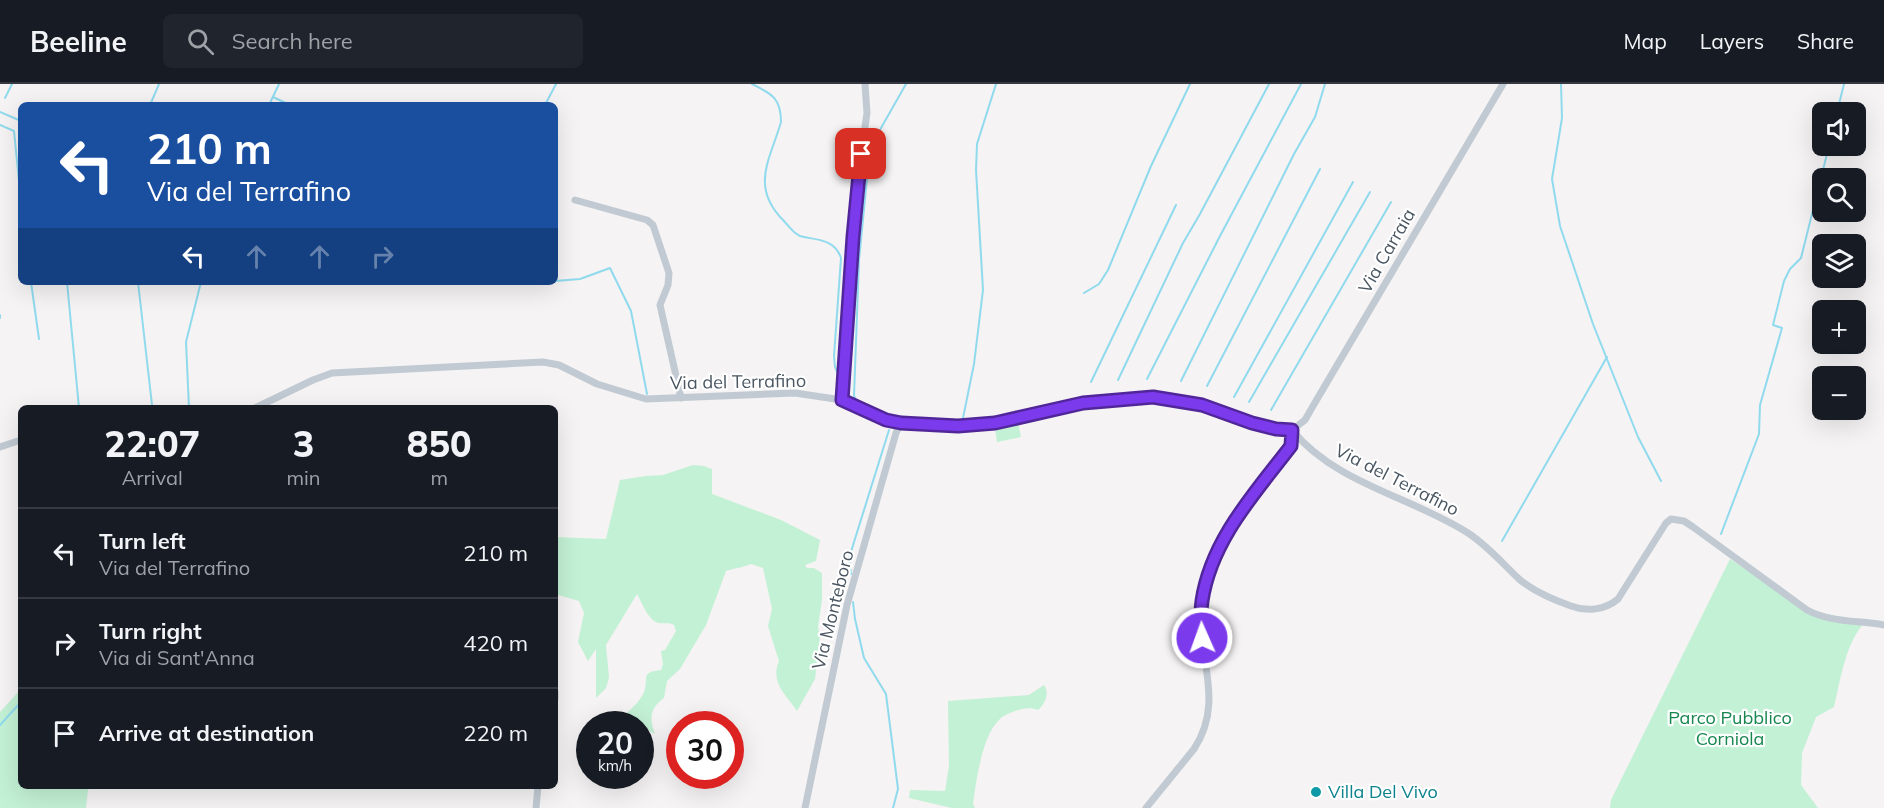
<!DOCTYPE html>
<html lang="en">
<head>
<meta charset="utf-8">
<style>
  body { margin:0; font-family:Mulish,sans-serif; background:#20242c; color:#f1f3f6; height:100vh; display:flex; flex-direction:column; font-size:22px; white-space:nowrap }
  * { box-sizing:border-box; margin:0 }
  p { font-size:20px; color:#9ea1a6 }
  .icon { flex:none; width:33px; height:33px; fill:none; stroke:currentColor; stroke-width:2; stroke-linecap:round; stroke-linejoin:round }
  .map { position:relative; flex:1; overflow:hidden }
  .panel { position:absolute; left:18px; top:321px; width:540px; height:384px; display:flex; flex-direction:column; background:#171b24; border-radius:9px; box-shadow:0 6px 24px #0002 }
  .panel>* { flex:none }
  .hud { position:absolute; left:18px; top:18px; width:540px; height:183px; border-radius:9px; box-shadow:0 6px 24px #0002; background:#1a4fa0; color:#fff; overflow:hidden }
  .controls { position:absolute; left:1812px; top:18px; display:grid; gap:12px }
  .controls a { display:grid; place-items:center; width:54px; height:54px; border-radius:9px; background:#171b24; box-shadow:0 6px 24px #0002; font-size:30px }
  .speed { position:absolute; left:576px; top:627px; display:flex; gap:12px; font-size:30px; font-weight:700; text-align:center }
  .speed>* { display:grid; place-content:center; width:78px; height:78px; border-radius:50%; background:#171b24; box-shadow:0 6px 24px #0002; line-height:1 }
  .speed small { font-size:15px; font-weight:400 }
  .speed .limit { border:9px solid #d22; background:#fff; color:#111 }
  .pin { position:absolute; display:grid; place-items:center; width:51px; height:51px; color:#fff; margin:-26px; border-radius:12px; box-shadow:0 3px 9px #0006 }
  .me { position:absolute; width:66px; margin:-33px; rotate:358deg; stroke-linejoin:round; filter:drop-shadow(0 0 4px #0008) }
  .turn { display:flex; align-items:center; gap:21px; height:126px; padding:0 30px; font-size:27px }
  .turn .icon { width:78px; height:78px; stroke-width:2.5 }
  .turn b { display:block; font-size:42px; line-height:51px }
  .lanes { display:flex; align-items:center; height:57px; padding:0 30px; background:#0003; justify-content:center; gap:30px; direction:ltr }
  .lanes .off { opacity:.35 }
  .eta { display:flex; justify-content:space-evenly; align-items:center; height:102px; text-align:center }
  .eta b { font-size:36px; font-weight:800; line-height:42px }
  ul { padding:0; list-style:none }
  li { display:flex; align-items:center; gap:18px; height:90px; padding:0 30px; border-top:2px solid #363941 }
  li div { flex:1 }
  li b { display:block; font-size:22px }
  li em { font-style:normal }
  header { display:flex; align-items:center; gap:36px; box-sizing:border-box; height:84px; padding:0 30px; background:#171b24; border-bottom:2px solid #363941 }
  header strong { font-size:28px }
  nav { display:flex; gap:33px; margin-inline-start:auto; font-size:21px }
  .search { width:420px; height:54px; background:#20242c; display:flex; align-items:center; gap:15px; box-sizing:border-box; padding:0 21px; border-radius:9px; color:#9ea1a6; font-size:22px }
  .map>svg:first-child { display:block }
  .green { fill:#c3f1d5 }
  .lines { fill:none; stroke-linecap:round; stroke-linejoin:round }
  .stream { stroke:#90daee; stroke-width:2 }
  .street { stroke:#c1cad2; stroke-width:7 }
  .route-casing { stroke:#51269a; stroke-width:15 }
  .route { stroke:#7c3aed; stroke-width:10 }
  .culture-dot { fill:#0f9aa8; stroke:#fff; stroke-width:2 }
  .labels { text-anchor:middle; stroke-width:4.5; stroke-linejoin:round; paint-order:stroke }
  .street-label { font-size:18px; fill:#4a5661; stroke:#fff }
  .park-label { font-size:18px; fill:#17864f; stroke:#fff }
  .culture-label { font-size:18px; fill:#0d838f; stroke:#fff; text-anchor:start }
</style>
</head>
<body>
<header>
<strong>Beeline</strong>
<div class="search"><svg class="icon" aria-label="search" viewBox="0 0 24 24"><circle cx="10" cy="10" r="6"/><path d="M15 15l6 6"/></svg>Search here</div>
<nav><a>Map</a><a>Layers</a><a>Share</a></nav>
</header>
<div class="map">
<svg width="1884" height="724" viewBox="0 0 1884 724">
  <rect width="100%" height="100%" fill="#f5f3f3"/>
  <g class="green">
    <path d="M1018,339L1021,353L997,358L995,344Z"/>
    <path d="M693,381L704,382L712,385V410L781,436L820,456L816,477L805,481L807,484H814L822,489V516L818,543L820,552L815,595L797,627C785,610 770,598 779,577L768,542L772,525L763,484L751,480C742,484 734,484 726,487L706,541L680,585L667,597L664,614C650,624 649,634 655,650L624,633V631C632,625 643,614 645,605C648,593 641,588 661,586L663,580L661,567L665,566L676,547L674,541C668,538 666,540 659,539C648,537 642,518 637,510L606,561L609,594L606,604L596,614V565L588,577L578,558L584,529L579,517L555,510V453L606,455L620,396L646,392L663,391Z"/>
    <path d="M1730,475L1807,526L1865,538C1845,560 1841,594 1834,623L1816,633L1802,669L1801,701L1818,724H1610L1611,716Z"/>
    <path d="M1044,601C1050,609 1045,620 1038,626C1030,623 1024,624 1015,627C1010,629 1003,631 999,636C982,652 976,698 973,720L975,724H952L909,714L910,706L945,707L949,682L948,617L1029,611Z"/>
    <path d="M21,605V702H92L88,706L86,724H0V628Z"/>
  </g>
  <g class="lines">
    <g class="stream">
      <path d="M752,0C772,10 781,14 781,38C770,76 750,102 783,136C789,142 795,152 804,153C819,156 835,156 841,174L834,272L835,283L839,292"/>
      <path d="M1561,0L1562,34L1552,95L1560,142L1593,240L1638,353L1661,397"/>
      <path d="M273,13L290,21"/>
      <path d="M5,14L12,0"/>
      <path d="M150,21L159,0"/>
      <path d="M269,21L279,0"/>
      <path d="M545,21L556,0"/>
      <path d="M0,28L21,37"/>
      <path d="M1837,28L1844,0"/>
      <path d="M0,41L14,47L21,117"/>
      <path d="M555,197L580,195L610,184L631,227L647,310"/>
      <path d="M31,198L39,255"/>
      <path d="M67,198L79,324"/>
      <path d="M138,198L152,321"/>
      <path d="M1084,209L1099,200L1108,186L1151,82L1190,0"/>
      <path d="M0,231V234"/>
      <path d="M1147,295L1220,152L1301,0"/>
      <path d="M1118,296L1183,159L1200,130L1269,0"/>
      <path d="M1181,297L1294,70L1315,33L1325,0"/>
      <path d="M1091,298L1176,121"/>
      <path d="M1207,302L1320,85"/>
      <path d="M1234,313L1353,98"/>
      <path d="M1249,318L1370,108"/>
      <path d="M189,324L186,258L201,198"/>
      <path d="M1271,326L1391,118"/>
      <path d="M888,331L857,317L854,312L859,176L869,74L881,44L906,0"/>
      <path d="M963,334L974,280L983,206L976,86L977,60L996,0"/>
      <path d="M1721,450L1759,350L1760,321L1782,244L1773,241L1784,197L1790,185L1801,174L1829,62"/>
      <path d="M1502,457L1607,273"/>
      <path d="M851,490L849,474L889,346"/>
      <path d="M853,518L855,535L864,574L886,610L898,705L893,724"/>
      <path d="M0,641L21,618"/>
    </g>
    <g class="street">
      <path d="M575,116L647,136L653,141L669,189L668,201L660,221L681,314"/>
      <path d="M842,316L858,91L867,29L865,0"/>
      <path d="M255,324L313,296L332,289L543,278L559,281L597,300L646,315L795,309L842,316L875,332L901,339L980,341L1033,332L1083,319L1153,313L1202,321L1252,339L1276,345L1292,346C1336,400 1412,413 1468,449C1488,462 1502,479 1519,495C1533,507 1554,516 1571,522C1587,528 1605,526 1618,515L1666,439L1671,435L1684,437L1693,443L1807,526C1832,539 1857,536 1884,541"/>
      <path d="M1292,346L1305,336L1313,322L1503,0"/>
      <path d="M0,363L21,356"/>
      <path d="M555,608V615"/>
      <path d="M536,724L538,702"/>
      <path d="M805,724L847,521L896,349L901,339"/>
      <path d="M1146,724L1194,665C1227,615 1194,569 1202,516C1211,456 1256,409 1291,362L1292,346"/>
    </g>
  </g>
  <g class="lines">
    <defs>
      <path id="route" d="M861,70L853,153L842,316L886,336L901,339L958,342L995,339L1083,319L1153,313L1202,321L1252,339L1276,345L1292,346L1291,362C1255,409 1211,456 1202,517C1200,529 1202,542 1202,554"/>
    </defs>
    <use href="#route" class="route-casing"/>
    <use href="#route" class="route"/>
  </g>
  <circle class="culture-dot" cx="1316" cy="708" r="6"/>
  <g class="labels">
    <g class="street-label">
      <text transform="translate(1387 167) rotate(-60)" y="6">Via Carraia</text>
      <text transform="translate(738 298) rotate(-1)" y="6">Via del Terrafino</text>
      <text transform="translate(1397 396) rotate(27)" y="6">Via del Terrafino</text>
      <text transform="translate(833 526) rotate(-76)" y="6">Via Monteboro</text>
    </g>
    <g class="park-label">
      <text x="1730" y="640">Parco Pubblico<tspan x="1730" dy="21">Corniola</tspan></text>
    </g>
    <g class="culture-label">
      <text x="1328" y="714">Villa Del Vivo</text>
    </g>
  </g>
</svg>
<div class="controls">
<a><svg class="icon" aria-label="sound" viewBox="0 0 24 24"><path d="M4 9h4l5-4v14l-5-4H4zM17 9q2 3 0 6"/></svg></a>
<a><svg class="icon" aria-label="search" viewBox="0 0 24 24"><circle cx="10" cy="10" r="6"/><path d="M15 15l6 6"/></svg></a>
<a><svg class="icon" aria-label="layers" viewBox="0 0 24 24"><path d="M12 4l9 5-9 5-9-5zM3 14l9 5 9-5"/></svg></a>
<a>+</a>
<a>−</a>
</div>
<div class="speed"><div>20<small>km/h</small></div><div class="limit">30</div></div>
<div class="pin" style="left:861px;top:70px;background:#d93025"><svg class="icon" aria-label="arrive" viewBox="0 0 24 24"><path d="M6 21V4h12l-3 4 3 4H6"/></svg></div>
<svg class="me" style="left:1202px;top:554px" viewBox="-20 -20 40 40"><circle r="17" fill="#7c3aed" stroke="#fff" stroke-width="3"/><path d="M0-11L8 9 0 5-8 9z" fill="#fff"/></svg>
<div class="hud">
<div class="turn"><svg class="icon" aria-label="left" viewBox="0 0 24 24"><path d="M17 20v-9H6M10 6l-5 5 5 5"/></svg><div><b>210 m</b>Via del Terrafino</div></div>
<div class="lanes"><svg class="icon" aria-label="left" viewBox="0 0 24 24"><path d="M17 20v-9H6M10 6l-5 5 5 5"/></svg><svg class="icon off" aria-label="ahead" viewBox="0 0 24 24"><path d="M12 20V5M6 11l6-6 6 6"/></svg><svg class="icon off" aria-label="ahead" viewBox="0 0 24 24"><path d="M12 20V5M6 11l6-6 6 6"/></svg><svg class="icon off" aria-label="right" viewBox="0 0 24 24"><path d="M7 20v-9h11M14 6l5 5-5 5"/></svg></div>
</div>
<section class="panel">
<div class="eta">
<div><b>22:07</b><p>Arrival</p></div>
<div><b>3</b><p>min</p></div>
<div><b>850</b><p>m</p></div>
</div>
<ul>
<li><svg class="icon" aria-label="left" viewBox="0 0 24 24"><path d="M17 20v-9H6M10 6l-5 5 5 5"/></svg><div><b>Turn left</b><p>Via del Terrafino</p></div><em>210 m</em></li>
<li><svg class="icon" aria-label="right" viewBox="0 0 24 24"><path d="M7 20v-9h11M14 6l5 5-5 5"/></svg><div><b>Turn right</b><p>Via di Sant'Anna</p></div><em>420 m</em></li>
<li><svg class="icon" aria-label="arrive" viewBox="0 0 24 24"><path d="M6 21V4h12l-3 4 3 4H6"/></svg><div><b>Arrive at destination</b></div><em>220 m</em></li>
</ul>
</section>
</div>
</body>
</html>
